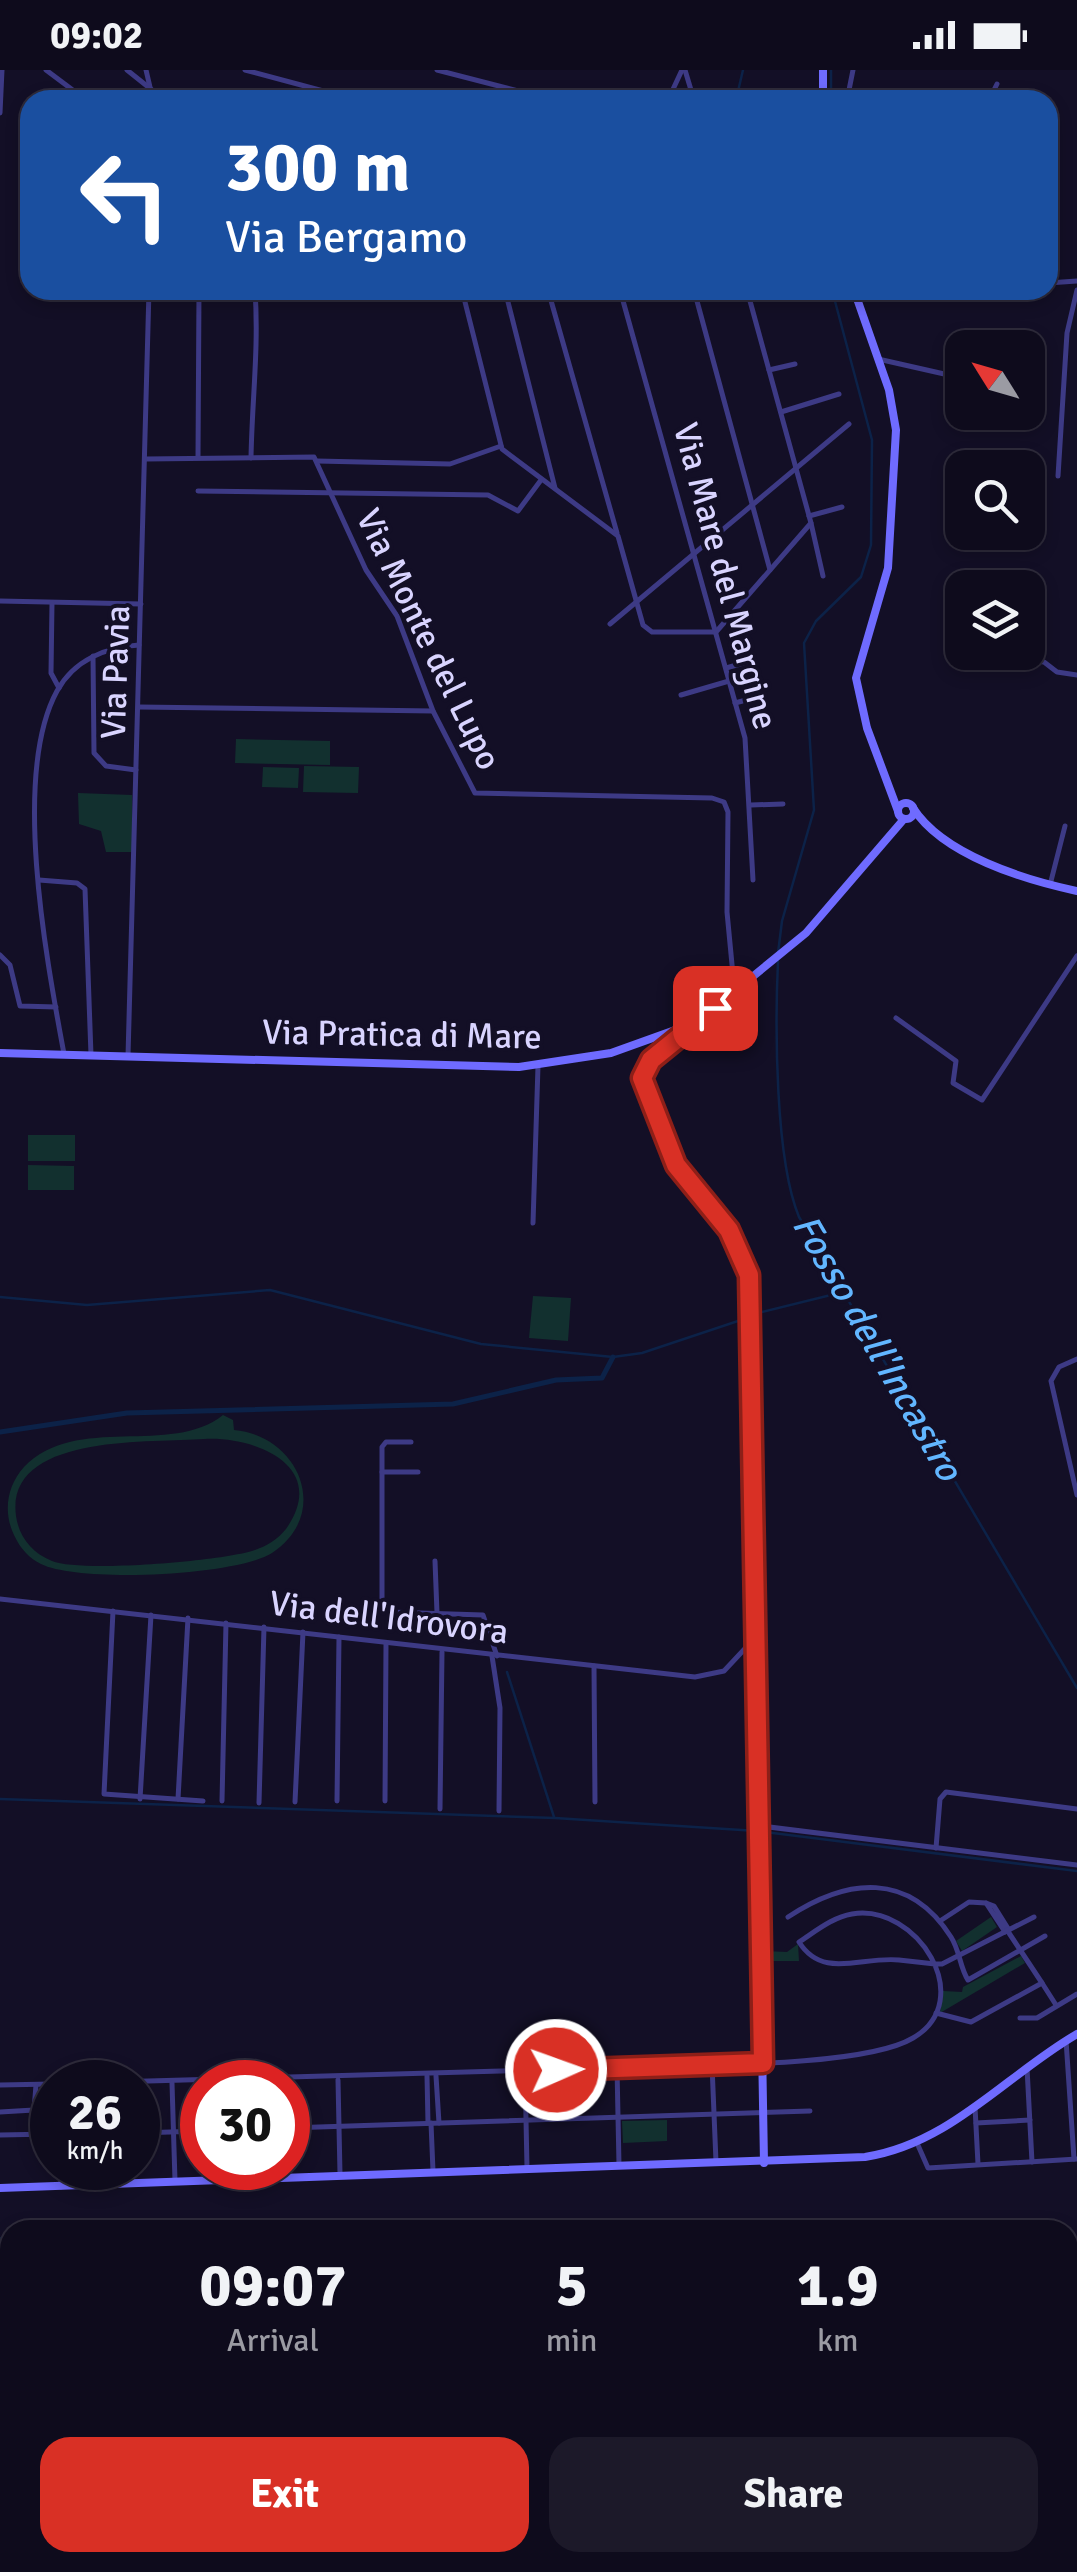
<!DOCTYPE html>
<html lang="en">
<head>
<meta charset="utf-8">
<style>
  body { margin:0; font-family:Signika,sans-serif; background:#1c1929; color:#f1f3f6; height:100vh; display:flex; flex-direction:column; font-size:38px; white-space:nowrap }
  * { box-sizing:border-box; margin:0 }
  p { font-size:32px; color:#9b9ba3 }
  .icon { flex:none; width:55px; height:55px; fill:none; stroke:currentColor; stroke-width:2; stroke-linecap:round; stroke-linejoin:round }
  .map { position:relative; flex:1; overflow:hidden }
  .panel { position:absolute; left:0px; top:2150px; width:1078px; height:352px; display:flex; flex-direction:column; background:#0e0b1c; border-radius:30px 30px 0 0; box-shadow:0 5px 15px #0003,0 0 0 2px #2e2b3b }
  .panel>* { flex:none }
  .hud { position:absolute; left:20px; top:20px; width:1038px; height:210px; border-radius:30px; box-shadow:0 5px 15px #0003,0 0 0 2px #2e2b3b; background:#1a4fa0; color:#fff; overflow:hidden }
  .needle { width:65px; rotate:307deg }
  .fabs { position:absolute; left:945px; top:260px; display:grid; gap:20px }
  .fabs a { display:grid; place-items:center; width:100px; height:100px; border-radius:20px; background:#0e0b1c; box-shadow:0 5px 15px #0003,0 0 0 2px #2e2b3b; font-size:50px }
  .speed { position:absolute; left:30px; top:1990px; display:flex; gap:20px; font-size:50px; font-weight:700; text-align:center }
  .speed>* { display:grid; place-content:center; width:130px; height:130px; border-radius:50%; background:#0e0b1c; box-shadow:0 5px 15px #0003,0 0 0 2px #2e2b3b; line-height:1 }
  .speed small { font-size:25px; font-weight:400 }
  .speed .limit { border:15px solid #d22; background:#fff; color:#111 }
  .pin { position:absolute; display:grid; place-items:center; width:85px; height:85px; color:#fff; margin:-42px; border-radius:20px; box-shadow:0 5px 15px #0006 }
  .me { position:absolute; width:110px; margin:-55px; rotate:88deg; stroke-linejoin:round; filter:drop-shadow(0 0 8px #0008) }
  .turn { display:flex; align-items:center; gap:35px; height:210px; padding:0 40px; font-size:45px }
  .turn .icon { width:130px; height:130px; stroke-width:2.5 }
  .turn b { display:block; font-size:70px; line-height:85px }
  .eta { display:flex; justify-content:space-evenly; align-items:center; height:170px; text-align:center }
  .eta b { font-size:60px; font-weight:700; line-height:70px }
  .action { display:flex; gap:20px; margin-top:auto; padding:20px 40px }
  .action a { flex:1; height:115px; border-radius:30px; background:#d93025; color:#fff; font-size:40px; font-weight:700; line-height:115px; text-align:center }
  .action a+a { background:#1c1929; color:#f1f3f6 }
  .status { display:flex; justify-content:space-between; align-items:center; height:70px; padding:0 50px; background:#0e0b1c; direction:ltr }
  .status svg { height:28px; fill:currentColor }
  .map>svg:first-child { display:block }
  .green { fill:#12302f; fill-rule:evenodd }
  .water { fill:#0c2248 }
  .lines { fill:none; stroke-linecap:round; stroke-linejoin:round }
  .stream { stroke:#0c2248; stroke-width:2.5 }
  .canal { stroke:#0c2248; stroke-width:5 }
  .street { stroke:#3d3a85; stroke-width:5 }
  .secondary { stroke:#6f6bff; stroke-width:8 }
  .route-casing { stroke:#8d1f18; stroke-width:25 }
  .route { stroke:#d93025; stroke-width:18 }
  .labels { text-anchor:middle; stroke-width:8; stroke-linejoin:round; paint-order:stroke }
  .street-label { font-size:35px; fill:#d9d4ff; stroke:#130f26 }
  .water-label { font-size:38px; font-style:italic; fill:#62b6ff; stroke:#130f26 }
</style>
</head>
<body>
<div class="status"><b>09:02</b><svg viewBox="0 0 49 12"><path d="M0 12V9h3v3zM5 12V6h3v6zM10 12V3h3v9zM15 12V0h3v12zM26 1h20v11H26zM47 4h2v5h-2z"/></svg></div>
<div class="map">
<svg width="1077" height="2502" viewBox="0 0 1077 2502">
  <rect width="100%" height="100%" fill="#130f26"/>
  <g class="green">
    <path d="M236,669L330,671V695L235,693Z"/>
    <path d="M304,696L359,697L358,723L303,722Z"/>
    <path d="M263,697L299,698L298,718L262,717Z"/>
    <path d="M78,723L132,725V782H106L101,761L79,754Z"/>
    <rect x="28" y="1065" width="47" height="26"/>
    <path d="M28,1095L74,1096V1120H28Z"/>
    <path d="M533,1226L571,1228L568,1271L529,1268Z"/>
    <path d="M223,1345L233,1350L234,1360C299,1366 332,1443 272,1483C236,1506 79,1513 41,1494C30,1489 20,1478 15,1467C3,1444 6,1417 24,1397C76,1343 171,1387 223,1345ZM204,1369C255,1366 330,1396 286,1459C278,1469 267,1476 255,1480C224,1491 81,1503 52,1491C32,1483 19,1467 16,1446C5,1363 151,1373 204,1369Z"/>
    <path d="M991,1847L997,1857L962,1881L956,1871Z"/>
    <path d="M798,1874L799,1891H764V1881L787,1882Z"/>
    <path d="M1021,1886L1025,1893L940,1943L943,1921L962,1922L963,1917Z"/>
    <path d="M667,2050V2071L623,2073L622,2051Z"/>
  </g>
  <path class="water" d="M1068,2166L1077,2168V2502H0V2167H10V2492H1068Z"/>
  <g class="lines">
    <g class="stream">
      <path d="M736,30L743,0"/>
      <path d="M831,30V0"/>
      <path d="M778,883L782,851L814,740L804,573L816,551L861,507L871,475L872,370L832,220"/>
      <path d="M778,891C775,956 775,1089 799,1147L1077,1618"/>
      <path d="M0,1227L87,1235L270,1220L481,1274L613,1287L642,1283L744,1249"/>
      <path d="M754,1244L839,1223"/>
      <path d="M507,1602L554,1747"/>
      <path d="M0,1729L555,1748L757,1761"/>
      <path d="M765,1762L1077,1801"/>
    </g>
    <path class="canal" d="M0,1362L127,1343L453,1334L556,1310L602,1308L613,1287"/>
    <g class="street">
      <path d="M46,0L86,30"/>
      <path d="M127,0L152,20"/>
      <path d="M146,0L153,30"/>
      <path d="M245,0L357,30"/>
      <path d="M437,0L553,30"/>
      <path d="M685,0L694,30"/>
      <path d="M668,30L682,0"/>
      <path d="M847,30L853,0"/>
      <path d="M989,30L997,14"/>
      <path d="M0,43L2,0"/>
      <path d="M1048,213L1077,211"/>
      <path d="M462,220L502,379L618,466L643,555L652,562H716L811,453L747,220"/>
      <path d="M505,220L555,418"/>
      <path d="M548,220L617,463"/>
      <path d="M620,220L745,668L753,810"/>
      <path d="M694,220L770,500"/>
      <path d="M855,222L893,220"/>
      <path d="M878,289L962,308"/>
      <path d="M769,300L795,294"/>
      <path d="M781,342L839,324"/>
      <path d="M198,387L199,220"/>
      <path d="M251,388C252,330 259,278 255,220"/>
      <path d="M146,389L314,387L366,500L397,546L433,641L475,723L712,728L724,732L728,742L727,842L733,905L716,935"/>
      <path d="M317,391L450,394L501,376"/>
      <path d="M1058,406L1067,263L1077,220"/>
      <path d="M198,421L488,425L518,441L541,410"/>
      <path d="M809,446L842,437"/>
      <path d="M811,453L823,506"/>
      <path d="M0,531L141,534"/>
      <path d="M52,533L51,603L59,618"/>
      <path d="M610,554L849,354"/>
      <path d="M983,585L1044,592L1057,602L1077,605"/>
      <path d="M93,586L94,683L106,696L136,700"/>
      <path d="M726,598L751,591"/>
      <path d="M681,625L729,611"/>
      <path d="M735,633L761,626"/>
      <path d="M139,637L433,641"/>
      <path d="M751,735L783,734"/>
      <path d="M39,810L77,813L85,819L91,985"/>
      <path d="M1050,815L1065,756"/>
      <path d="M0,885L10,895L20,936L56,937"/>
      <path d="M896,948L956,991L953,1013L982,1030L1077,886"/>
      <path d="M64,984C47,892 11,705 57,621C74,590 106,577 139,575"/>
      <path d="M128,986L149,220"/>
      <path d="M533,1153L538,996"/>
      <path d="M1077,1289L1059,1297L1051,1311L1077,1425"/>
      <path d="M411,1372H386L382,1377V1537L388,1542L483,1545L497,1586"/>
      <path d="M382,1402H418"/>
      <path d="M435,1491L437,1543"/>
      <path d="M0,1529L695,1607L724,1601L753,1570"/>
      <path d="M113,1541L104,1724L203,1731"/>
      <path d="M492,1586L500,1638L499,1741"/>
      <path d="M594,1596L595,1732"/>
      <path d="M140,1729L151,1545"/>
      <path d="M178,1729L188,1548"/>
      <path d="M222,1731L226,1553"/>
      <path d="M337,1731L339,1567"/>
      <path d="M385,1731L386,1574"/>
      <path d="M295,1732L303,1562"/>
      <path d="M259,1733L264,1557"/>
      <path d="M440,1739L442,1582"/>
      <path d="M761,1756L1077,1795"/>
      <path d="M936,1778L940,1729L946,1722L1077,1739"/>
      <path d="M788,1847C847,1808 909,1801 951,1867C960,1881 960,1898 968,1910L1045,1866"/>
      <path d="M940,1851L969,1832L986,1833"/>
      <path d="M1005,1862L986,1833L994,1836L1009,1860"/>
      <path d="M1042,1913L1056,1935"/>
      <path d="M936,1943L971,1952L1042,1913L1007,1860"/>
      <path d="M1020,1948H1037L1077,1924"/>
      <path d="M1066,1970L1074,2089"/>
      <path d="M712,1995L716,2092"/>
      <path d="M617,1998L619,2095"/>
      <path d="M1027,1998L1032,2092"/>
      <path d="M525,2001L527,2098"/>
      <path d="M427,2006L428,2053"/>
      <path d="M436,2006L439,2053"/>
      <path d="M338,2010L340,2104"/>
      <path d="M112,2012C287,2008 461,2003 635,1997C696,1995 865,1997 913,1968C978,1930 917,1833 852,1844C833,1847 816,1861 799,1872C823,1910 861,1886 899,1890L935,1894H942L1034,1847"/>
      <path d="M172,2013L175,2111"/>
      <path d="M0,2015L52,2014"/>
      <path d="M975,2037L978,2094"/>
      <path d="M0,2042L34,2040L36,2015"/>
      <path d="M431,2053L433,2101"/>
      <path d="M976,2053L1030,2050"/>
      <path d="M288,2058L810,2041"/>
      <path d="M138,2063L202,2061"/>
      <path d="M0,2065L52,2064"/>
      <path d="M917,2073L928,2098L1077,2089"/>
      <path d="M61,2098V2117"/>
    </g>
    <g class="secondary">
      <path d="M823,30V0"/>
      <path d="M854,220L889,320L896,360L888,498L856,608L867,658L898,741"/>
      <circle cx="906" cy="741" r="8"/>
      <path d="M913,738C943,785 1025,810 1077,821"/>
      <path d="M715,938L651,990L642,1008L676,1095L732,1165L749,1208L764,2093"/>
      <path d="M713,939L806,863L904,749"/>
      <path d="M0,983L519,997L611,983L689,955"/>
      <path d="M0,2118L865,2087C950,2074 1006,2005 1077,1964"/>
    </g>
  </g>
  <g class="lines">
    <defs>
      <path id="route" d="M556,2000L763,1993L749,1205L729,1160L676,1095L642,1008L651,990L715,938"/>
    </defs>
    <use href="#route" class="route-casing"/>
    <use href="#route" class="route"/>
  </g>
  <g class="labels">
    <g class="street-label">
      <text transform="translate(726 506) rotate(75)" y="12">Via Mare del Margine</text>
      <text transform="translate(429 569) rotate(64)" y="12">Via Monte del Lupo</text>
      <text transform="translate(115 602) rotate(-88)" y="12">Via Pavia</text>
      <text transform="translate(402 964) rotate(1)" y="12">Via Pratica di Mare</text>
      <text transform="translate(389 1547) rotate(7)" y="12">Via dell'Idrovora</text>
    </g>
    <g class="water-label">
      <text transform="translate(878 1277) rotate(60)" y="13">Fosso dell'Incastro</text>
    </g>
  </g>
</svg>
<div class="fabs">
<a><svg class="needle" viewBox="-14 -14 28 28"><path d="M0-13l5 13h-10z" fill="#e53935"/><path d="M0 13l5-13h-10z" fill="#9b9ba3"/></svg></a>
<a><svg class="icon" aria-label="search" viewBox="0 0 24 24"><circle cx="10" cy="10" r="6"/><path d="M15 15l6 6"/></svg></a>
<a><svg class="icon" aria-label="layers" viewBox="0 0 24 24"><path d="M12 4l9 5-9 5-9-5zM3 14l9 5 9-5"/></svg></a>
</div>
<div class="speed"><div>26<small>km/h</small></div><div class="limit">30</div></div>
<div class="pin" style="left:715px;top:938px;background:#d93025"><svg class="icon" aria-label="arrive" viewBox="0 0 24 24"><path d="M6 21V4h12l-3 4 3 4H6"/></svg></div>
<svg class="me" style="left:556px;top:2000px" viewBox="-20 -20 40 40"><circle r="17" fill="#d93025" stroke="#fff" stroke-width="3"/><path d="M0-11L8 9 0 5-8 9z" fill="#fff"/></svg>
<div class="hud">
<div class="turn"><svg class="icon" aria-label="left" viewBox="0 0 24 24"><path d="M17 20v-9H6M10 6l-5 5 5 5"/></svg><div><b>300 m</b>Via Bergamo</div></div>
</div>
<section class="panel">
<div class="eta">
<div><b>09:07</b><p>Arrival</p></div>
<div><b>5</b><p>min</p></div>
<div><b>1.9</b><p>km</p></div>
</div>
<div class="action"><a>Exit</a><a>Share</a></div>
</section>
</div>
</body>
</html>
